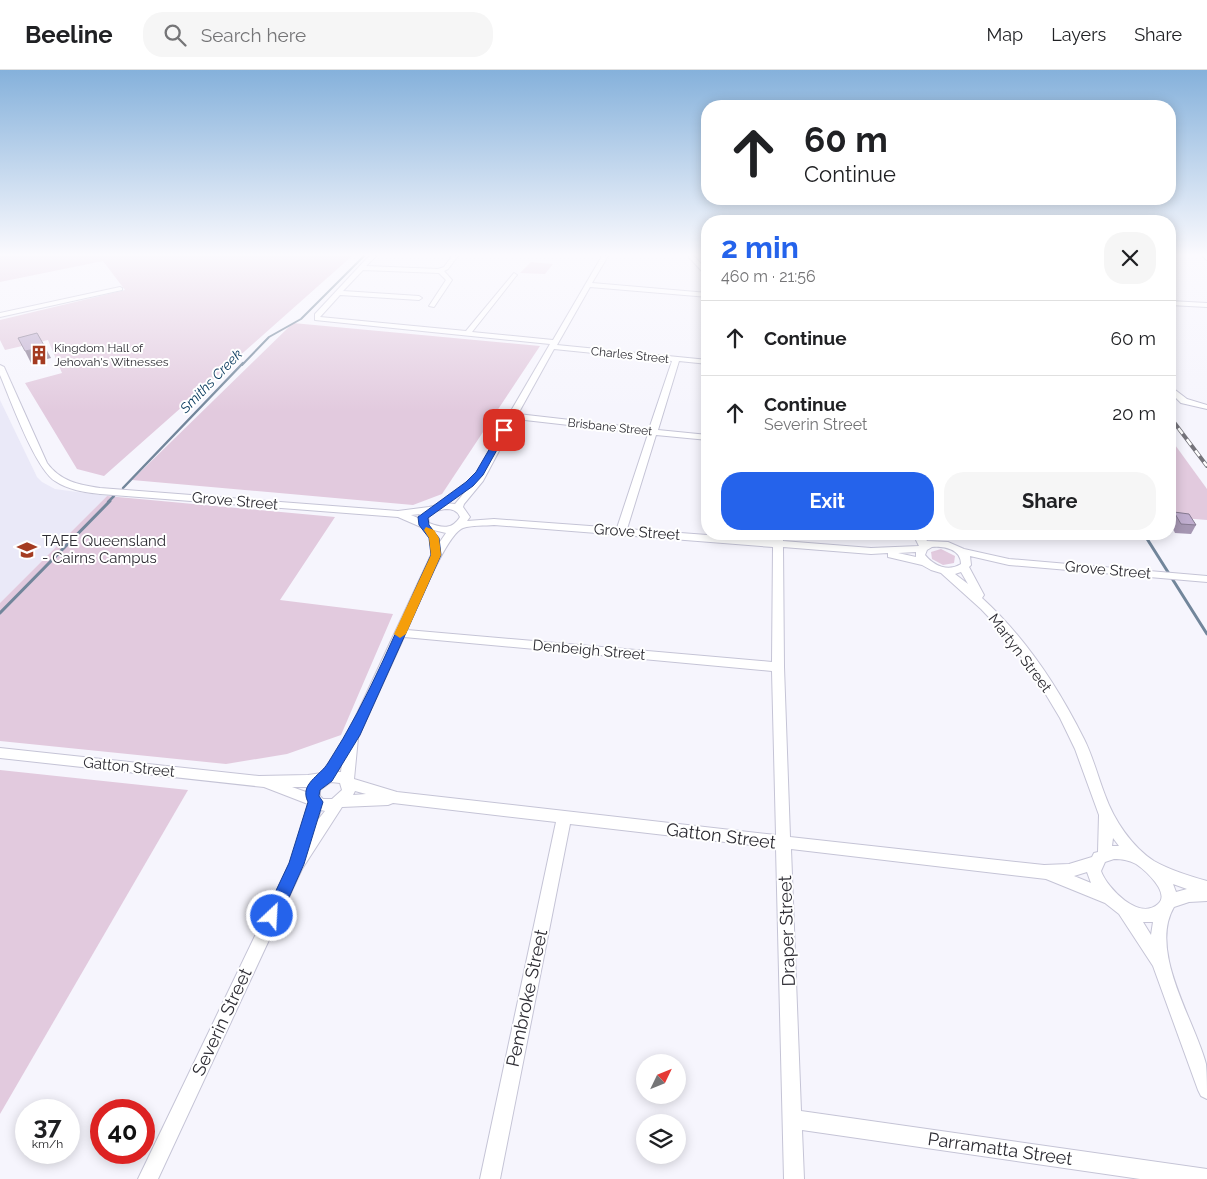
<!DOCTYPE html>
<html lang="en">
<head>
<meta charset="utf-8">
<style>
  body { margin:0; font-family:Raleway,sans-serif; background:#f6f6f6; color:#202124; height:100vh; display:flex; flex-direction:column; font-size:19px; white-space:nowrap }
  * { box-sizing:border-box; margin:0 }
  p { font-size:16px; color:#757577 }
  .icon { flex:none; width:28px; height:28px; fill:none; stroke:currentColor; stroke-width:2; stroke-linecap:round; stroke-linejoin:round }
  .map { position:relative; flex:1; overflow:hidden }
  .side { position:absolute; left:701px; top:145px; width:475px; height:325px; display:flex; flex-direction:column; background:#fff; border-radius:20px; box-shadow:0 2px 12px #0003 }
  .side>* { flex:none }
  .hud { position:absolute; left:701px; top:30px; width:475px; height:105px; border-radius:20px; box-shadow:0 2px 12px #0003; background:#fff; color:#202124; overflow:hidden }
  .needle { width:32px; rotate:47deg }
  .buttons { position:absolute; left:636px; top:984px; display:grid; gap:10px }
  .buttons a { display:grid; place-items:center; width:50px; height:50px; border-radius:50%; background:#fff; box-shadow:0 2px 12px #0003; font-size:25px }
  .speed { position:absolute; left:15px; top:1029px; display:flex; gap:10px; font-size:25px; font-weight:700; text-align:center }
  .speed>* { display:grid; place-content:center; width:65px; height:65px; border-radius:50%; background:#fff; box-shadow:0 2px 12px #0003; line-height:1 }
  .speed small { font-size:12px; font-weight:400 }
  .speed .limit { border:8px solid #d22; background:#fff; color:#111 }
  .pin { position:absolute; display:grid; place-items:center; width:42px; height:42px; color:#fff; margin:-21px; border-radius:10px; box-shadow:0 2px 8px #0006 }
  .me { position:absolute; width:55px; margin:-28px; rotate:25deg; stroke-linejoin:round; filter:drop-shadow(0 0 4px #0008) }
  .turn { display:flex; align-items:center; gap:18px; height:105px; padding:0 20px; font-size:22px }
  .turn .icon { width:65px; height:65px; stroke-width:2.5 }
  .turn b { display:block; font-size:35px; line-height:42px }
  .round { display:grid; place-items:center; flex:none; width:52px; height:52px; border-radius:20px; background:#f6f6f6 }
  .headline { display:flex; align-items:center; justify-content:space-between; height:85px; padding:0 20px }
  h1 { font-size:30px; font-weight:700; line-height:38px; color:#2563eb }
  .button { display:flex; gap:10px; margin-top:auto; padding:10px 20px }
  .button a { flex:1; height:58px; border-radius:20px; background:#2563eb; color:#fff; font-size:20px; font-weight:700; line-height:58px; text-align:center }
  .button a+a { background:#f6f6f6; color:#202124 }
  ul { padding:0; list-style:none }
  li { display:flex; align-items:center; gap:15px; height:75px; padding:0 20px; border-top:1px solid #e0e0e0 }
  li div { flex:1 }
  li b { display:block; font-size:19px }
  li em { font-style:normal }
  header { display:flex; align-items:center; gap:30px; box-sizing:border-box; height:70px; padding:0 25px; background:#fff; border-bottom:1px solid #e0e0e0 }
  header strong { font-size:24px }
  nav { display:flex; gap:28px; margin-inline-start:auto; font-size:18px }
  .search { width:350px; height:45px; background:#f6f6f6; display:flex; align-items:center; gap:12px; box-sizing:border-box; padding:0 18px; border-radius:20px; color:#757577; font-size:19px }
  .map>svg:first-child { display:block }
  .built { fill:#eae9f8 }
  .green { fill:#e2cade }
  .lines { fill:none; stroke-linecap:round; stroke-linejoin:round }
  .stream-far2 { stroke:#72869b; stroke-width:2 }
  .stream-far1 { stroke:#72869b; stroke-width:2.5 }
  .stream { stroke:#72869b; stroke-width:3 }
  .minor-casing { stroke:#c5c4d6; stroke-width:2 }
  .minor { fill:#fff; fill-rule:evenodd }
  .rail-casing { stroke:#75747b; stroke-width:4 }
  .rail { stroke:#fff; stroke-width:2.5; stroke-dasharray:7; stroke-linecap:butt }
  .wall { fill:#a596b2 }
  .shaded-wall { fill:#867a91 }
  .building { fill:#c0aecf; stroke:#867a91 }
  .route { fill:#2563eb; stroke:#184099 }
  .slow { fill:#f59e0b }
  .labels { text-anchor:middle; stroke-width:4; stroke-linejoin:round; paint-order:stroke }
  .far-poi-label { font-size:12px; fill:#2d2c33; stroke:#fff; text-anchor:start }
  .far-street-label { font-size:12px; fill:#2d2c33; stroke:#fff }
  .far-water-label { font-size:14px; font-style:italic; fill:#07385c; stroke:#fff }
  .street-label { font-size:15px; fill:#2d2c33; stroke:#fff }
  .poi-label { font-size:15px; fill:#2d2c33; stroke:#fff; text-anchor:start }
  .near-street-label { font-size:18px; fill:#2d2c33; stroke:#fff }
</style>
</head>
<body>
<header>
<strong>Beeline</strong>
<div class="search"><svg class="icon" aria-label="search" viewBox="0 0 24 24"><circle cx="10" cy="10" r="6"/><path d="M15 15l6 6"/></svg>Search here</div>
<nav><a>Map</a><a>Layers</a><a>Share</a></nav>
</header>
<div class="map">
<svg width="1207" height="1109" viewBox="0 0 1207 1109">
  <rect width="100%" height="100%" fill="#f6f5fd"/>
  <path class="built" d="M0,330L37,407L42,412L55,419L107,426L0,533Z"/>
  <g class="green">
    <path d="M0,186H352L104,406L77,399L25,313L62,303L48,270L5,280L0,270V250L125,220L103,191L0,212Z"/>
    <path d="M531,192L553,194L545,204L520,203Z"/>
    <path d="M293,253L540,276L442,424L413,435L132,410Z"/>
    <path d="M1170,368L1207,419V450L1170,447Z"/>
    <path d="M107,426L335,447L280,530L393,544L341,665L287,684L226,694L0,671V533Z"/>
    <path d="M941,479L955,486L954,493L943,495L932,489L931,482Z"/>
    <path d="M0,700L188,720L0,1044Z"/>
  </g>
  <g class="lines">
    <path class="stream-far2" d="M242,295L269,267L301,249L364,186"/>
    <g class="stream-far1">
      <path d="M123,418L243,293"/>
      <path d="M108,432L114,426"/>
    </g>
    <g class="stream">
      <path d="M1144,464L1207,564"/>
      <path d="M0,543L110,431"/>
    </g>
    <defs>
      <g id="minor">
        <path d="M369,186H376L366,196L438,199L444,197L452,186H458L448,199L444,201L452,210L434,237L429,236L446,210L439,203L363,200L343,221L419,226L422,228L419,230L340,225L320,247L466,261L514,203L517,205L516,206L472,262L553,270L602,186H608L592,213L708,223V227L590,217L557,275L708,290V294L679,291L658,360L708,365V370L656,365L627,459L773,470V464H783V471L871,478L919,476L913,464H923L927,471L948,472L964,479L1009,489L1207,506V512L1009,495L970,486L971,495L969,497L984,525L982,528C1025,567 1058,617 1084,669C1093,687 1098,707 1105,725C1114,750 1132,777 1154,791C1170,800 1189,806 1207,811V831L1189,832L1174,837C1148,881 1195,951 1206,994C1207,1005 1207,1018 1207,1029L1201,1026L1198,1020L1153,896L1119,844L1105,833L1046,809L791,779L801,1041L1207,1099V1109H1140L802,1060L804,1109H784L776,778L570,754L500,1109H480L556,752L393,733L388,735L342,737L302,799L158,1109H138L292,789L298,780L296,776L308,734L264,717L0,688V678L259,706L308,705L322,703L348,663L431,485L446,463L421,457L398,447L100,424C85,422 68,420 55,411C35,398 11,331 0,305V295L4,297L47,393C60,411 79,415 100,418L398,441L429,437L445,433L455,434L474,411L508,346L550,274L315,250V244ZM554,279L672,291L649,359L518,344ZM516,349L648,364L617,458L494,449L467,451L470,447L463,437L464,434L483,411ZM445,439C452,439 457,440 460,447C452,460 442,458 429,453L428,447L436,441ZM420,444L418,448L411,445ZM494,455L773,477L772,592L407,560C416,541 446,464 463,458C472,455 485,456 494,455ZM783,477L871,484L888,483V487L922,495L931,500L941,503L981,539L1000,559L1033,603L1060,648L1075,679L1099,745L1098,782L1094,783L1092,787L1069,794L1044,795L790,767L784,597ZM932,477C944,476 961,479 961,494C948,502 934,496 925,485L927,480ZM916,482V487L898,483ZM961,502L968,514L955,504ZM404,567L772,601L776,765L397,722L354,709L358,668ZM342,693L341,702H337ZM331,712L340,713L342,720L332,729H323L320,726V720ZM292,717H308L306,722ZM355,721L366,724L353,725ZM321,740L325,741L317,751ZM1113,768L1119,776H1112ZM1114,789C1121,789 1129,790 1136,794C1145,800 1171,823 1158,834C1139,851 1107,818 1101,801L1105,792ZM1087,802L1091,813L1074,806ZM1173,814L1187,819L1176,822ZM1143,852H1153L1151,865Z"/>
        <path d="M688,186H694L708,202V208Z"/>
        <path d="M1202,186H1207V190Z"/>
        <path d="M120,217L122,218V220L0,247V243Z"/>
        <path d="M1170,231L1207,233V237L1170,235Z"/>
        <path d="M1170,316L1187,329L1207,335V339L1181,333L1170,322Z"/>
      </g>
    </defs>
    <use href="#minor" class="minor-casing"/>
    <use href="#minor" class="minor"/>
    <defs>
      <path id="rail" d="M1170,347L1207,396"/>
    </defs>
    <use href="#rail" class="rail-casing"/>
    <use href="#rail" class="rail"/>
  </g>
  <path class="wall" d="M1174,442L1196,455L1191,464L1175,463L1170,453V449Z"/>
  <path class="shaded-wall" d="M45,277L51,288L31,293L25,281Z"/>
  <g class="building">
    <path d="M37,263L45,277L25,281L18,268Z"/>
    <path d="M1174,442L1189,444L1196,455L1181,454Z"/>
  </g>
  <linearGradient id="sky" x2="0" y2="1"><stop stop-color="#85b1db"/><stop offset="0.54" stop-color="#fbfafe"/><stop offset="1" stop-color="#fbfafe" stop-opacity="0"/></linearGradient>
  <rect width="1207" height="342" fill="url(#sky)"/>
  <path class="route" d="M501,359L508,360L483,405L473,416L428,448L429,455L439,468L441,485L360,665L332,711L320,720L319,726L323,732L304,794L278,852L272,854L266,852L264,846L289,793L308,732C299,714 320,706 328,693C370,628 398,555 431,485L429,468L419,455L418,447L466,412L476,402Z"/>
  <path class="slow" d="M426,457L434,460L439,468L441,485L406,564L400,568L394,564L431,485L429,468L424,460Z"/>
  <defs>
    <symbol id="building-bare" viewBox="-9 -9 18 18"><path d="M-4-6H4V6H1V3H-1V6H-4ZM-2.5-4.3h1.7v1.8h-1.7ZM.8-4.3h1.7v1.8H.8ZM-2.5-1h1.7V.8h-1.7ZM.8-1h1.7V.8H.8Z" fill="#a43b21" stroke="#fff" stroke-width="2.5" paint-order="stroke"/></symbol>
    <symbol id="university-bare" viewBox="-9 -9 18 18"><path d="M0-5L7-2L0 1L-7-2ZM-4 1L0 2.5L4 1V4Q0 6-4 4Z" fill="#a43b21" stroke="#fff" stroke-width="2.5" paint-order="stroke"/></symbol>
  </defs>
  <g fill-rule="evenodd">
    <use href="#building-bare" x="25" y="271" width="28" height="28"/>
    <use href="#university-bare" x="13" y="466" width="28" height="28"/>
  </g>
  <g class="labels">
    <g class="far-poi-label">
      <text x="54" y="282">Kingdom Hall of<tspan x="54" dy="14">Jehovah's Witnesses</tspan></text>
    </g>
    <g class="far-street-label">
      <text transform="translate(630 285) rotate(6)" y="4">Charles Street</text>
      <text transform="translate(610 357) rotate(6)" y="4">Brisbane Street</text>
    </g>
    <g class="far-water-label">
      <text transform="translate(211 311) rotate(-46)" y="5">Smiths Creek</text>
    </g>
    <g class="street-label">
      <text transform="translate(235 431) rotate(5)" y="5">Grove Street</text>
      <text transform="translate(637 462) rotate(4)" y="5">Grove Street</text>
      <text transform="translate(1108 500) rotate(5)" y="5">Grove Street</text>
      <text transform="translate(589 580) rotate(5)" y="5">Denbeigh Street</text>
      <text transform="translate(1020 583) rotate(53)" y="5">Martyn Street</text>
      <text transform="translate(129 697) rotate(6)" y="5">Gatton Street</text>
    </g>
    <g class="poi-label">
      <text x="42" y="476">TAFE Queensland<tspan x="42" dy="17">- Cairns Campus</tspan></text>
    </g>
    <g class="near-street-label">
      <text transform="translate(721 766) rotate(7)" y="6">Gatton Street</text>
      <text transform="translate(787 861) rotate(-92)" y="6">Draper Street</text>
      <text transform="translate(527 928) rotate(-78)" y="6">Pembroke Street</text>
      <text transform="translate(222 952) rotate(-65)" y="6">Severin Street</text>
      <text transform="translate(1000 1079) rotate(8)" y="6">Parramatta Street</text>
    </g>
  </g>
</svg>
<div class="buttons">
<a><svg class="needle" viewBox="-14 -14 28 28"><path d="M0-13l5 13h-10z" fill="#e53935"/><path d="M0 13l5-13h-10z" fill="#757577"/></svg></a>
<a><svg class="icon" aria-label="layers" viewBox="0 0 24 24"><path d="M12 4l9 5-9 5-9-5zM3 14l9 5 9-5"/></svg></a>
</div>
<div class="speed"><div>37<small>km/h</small></div><div class="limit">40</div></div>
<div class="pin" style="left:504px;top:360px;background:#d93025"><svg class="icon" aria-label="arrive" viewBox="0 0 24 24"><path d="M6 21V4h12l-3 4 3 4H6"/></svg></div>
<svg class="me" style="left:272px;top:846px" viewBox="-20 -20 40 40"><circle r="17" fill="#2563eb" stroke="#fff" stroke-width="3"/><path d="M0-11L8 9 0 5-8 9z" fill="#fff"/></svg>
<div class="hud">
<div class="turn"><svg class="icon" aria-label="ahead" viewBox="0 0 24 24"><path d="M12 20V5M6 11l6-6 6 6"/></svg><div><b>60 m</b>Continue</div></div>
</div>
<section class="side">
<div class="headline"><div><h1>2 min</h1><p>460 m · 21:56</p></div><a class="round"><svg class="icon" aria-label="close" viewBox="0 0 24 24"><path d="M6 6l12 12M18 6L6 18"/></svg></a></div>
<ul>
<li><svg class="icon" aria-label="ahead" viewBox="0 0 24 24"><path d="M12 20V5M6 11l6-6 6 6"/></svg><div><b>Continue</b></div><em>60 m</em></li>
<li><svg class="icon" aria-label="ahead" viewBox="0 0 24 24"><path d="M12 20V5M6 11l6-6 6 6"/></svg><div><b>Continue</b><p>Severin Street</p></div><em>20 m</em></li>
</ul>
<div class="button"><a>Exit</a><a>Share</a></div>
</section>
</div>
</body>
</html>
